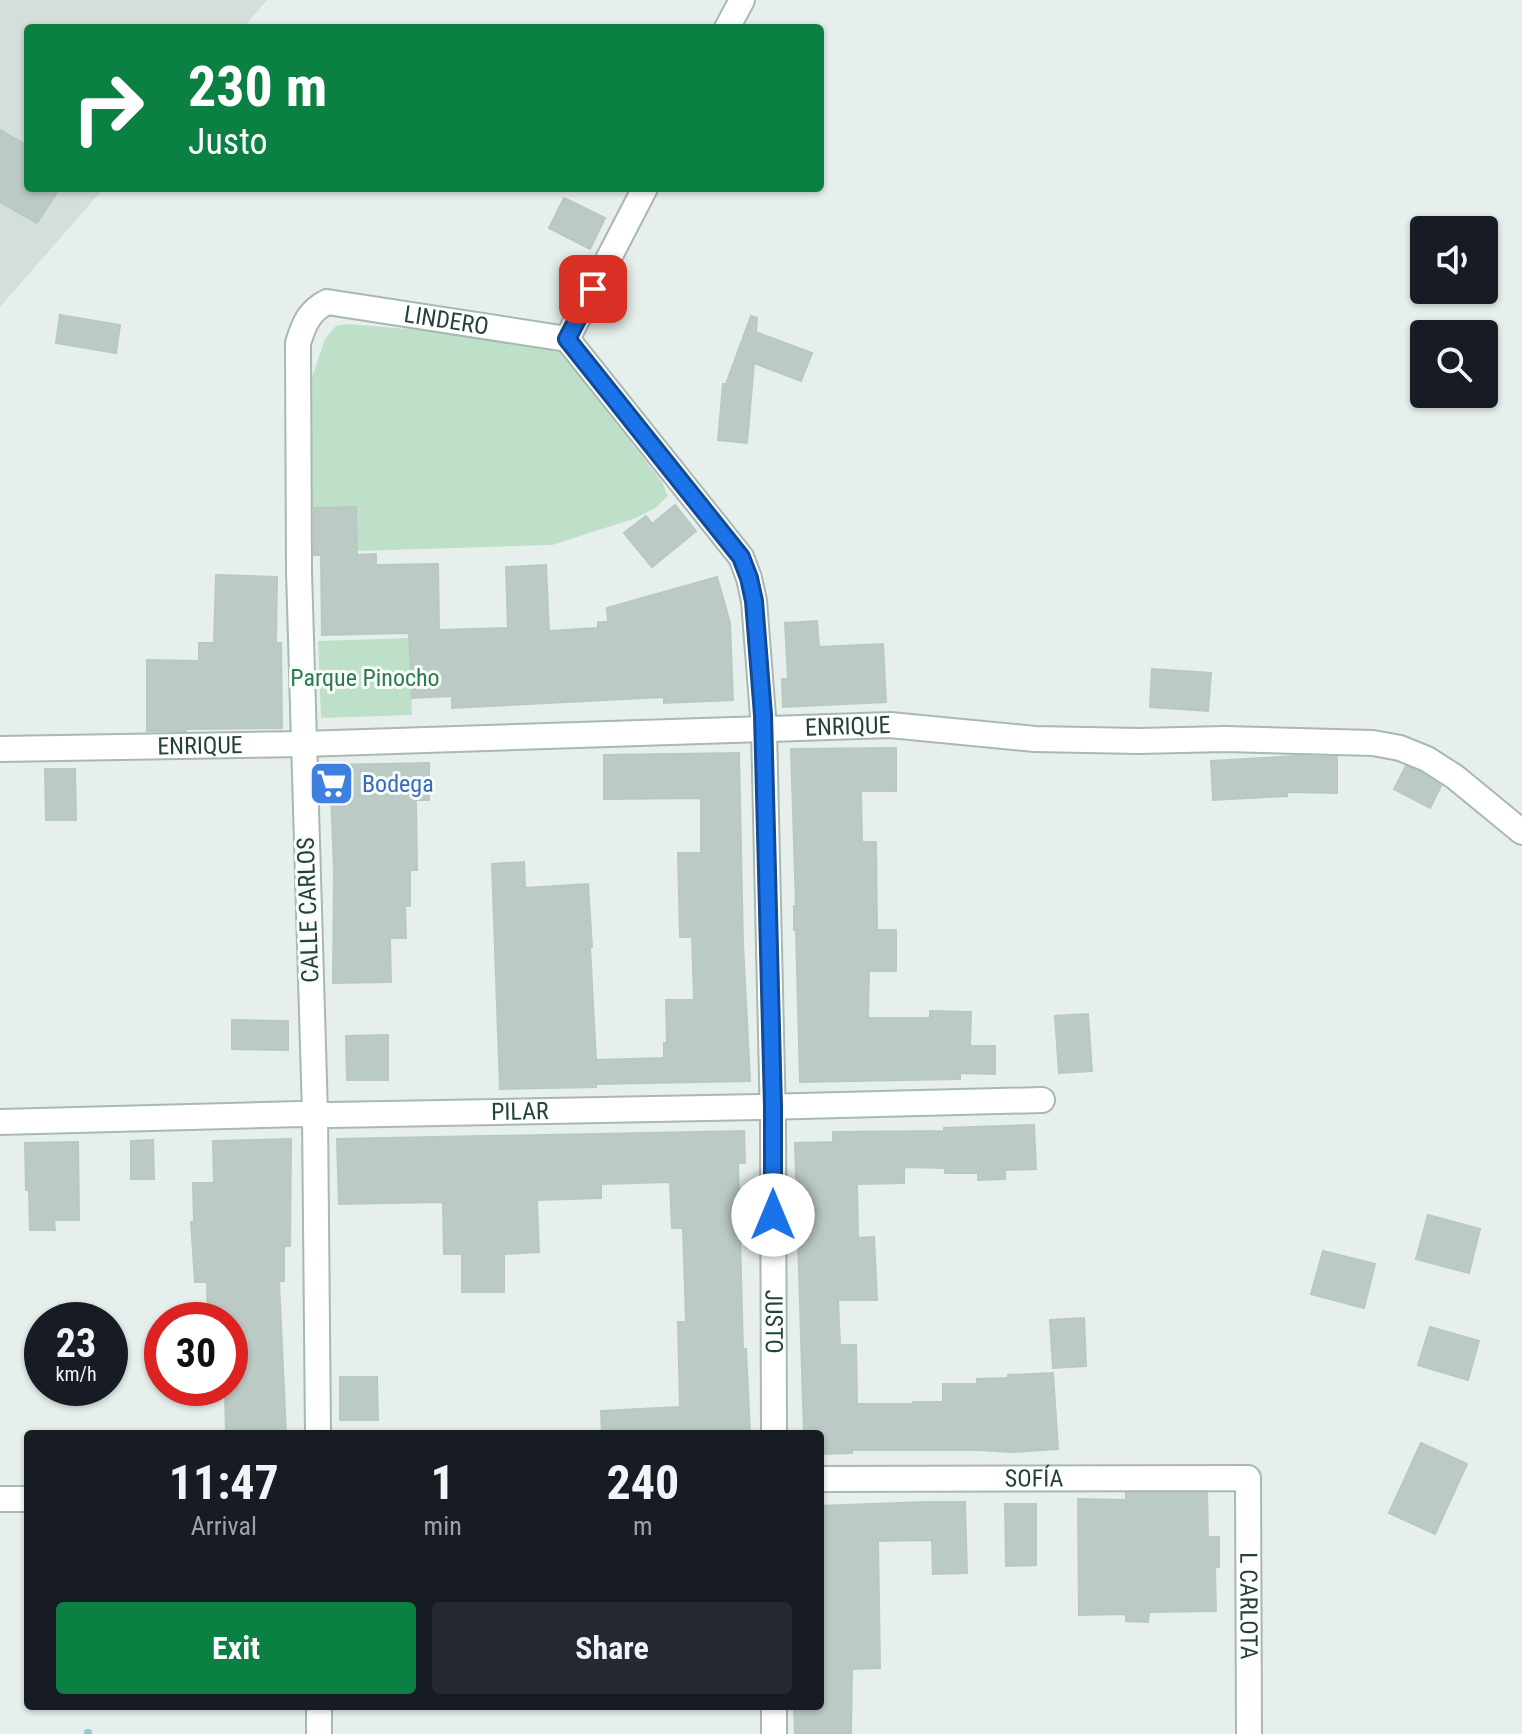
<!DOCTYPE html>
<html lang="en">
<head>
<meta charset="utf-8">
<style>
  body { margin:0; font-family:"Roboto Condensed",sans-serif; background:#242831; color:#f1f3f6; height:100vh; display:flex; flex-direction:column; font-size:30px; white-space:nowrap }
  * { box-sizing:border-box; margin:0 }
  p { font-size:26px; color:#9ea1a6 }
  .icon { flex:none; width:44px; height:44px; fill:none; stroke:currentColor; stroke-width:2; stroke-linecap:round; stroke-linejoin:round }
  .map { position:relative; flex:1; overflow:hidden }
  .details { position:absolute; left:24px; top:1430px; width:800px; height:280px; display:flex; flex-direction:column; background:#171b24; border-radius:8px; box-shadow:0 2px 6px #0004 }
  .details>* { flex:none }
  .guide { position:absolute; left:24px; top:24px; width:800px; height:168px; border-radius:8px; box-shadow:0 2px 6px #0004; background:#0b8043; color:#fff; overflow:hidden }
  .controls { position:absolute; left:1410px; top:216px; display:grid; gap:16px }
  .controls a { display:grid; place-items:center; width:88px; height:88px; border-radius:8px; background:#171b24; box-shadow:0 2px 6px #0004; font-size:40px }
  .speed { position:absolute; left:24px; top:1302px; display:flex; gap:16px; font-size:40px; font-weight:700; text-align:center }
  .speed>* { display:grid; place-content:center; width:104px; height:104px; border-radius:50%; background:#171b24; box-shadow:0 2px 6px #0004; line-height:1 }
  .speed small { font-size:20px; font-weight:400 }
  .speed .limit { border:12px solid #d22; background:#fff; color:#111 }
  .pin { position:absolute; display:grid; place-items:center; width:68px; height:68px; color:#fff; margin:-34px; border-radius:16px; box-shadow:0 4px 12px #0006 }
  .me { position:absolute; width:88px; margin:-44px; rotate:0deg; stroke-linejoin:round; filter:drop-shadow(0 0 6px #0008) }
  .turn { display:flex; align-items:center; gap:28px; height:168px; padding:0 32px; font-size:36px }
  .turn .icon { width:104px; height:104px; stroke-width:2.5 }
  .turn b { display:block; font-size:56px; line-height:68px }
  .eta { display:flex; justify-content:space-evenly; align-items:center; height:136px; text-align:center }
  .eta b { font-size:48px; font-weight:700; line-height:56px }
  .primary-button { display:flex; gap:16px; margin-top:auto; padding:16px 32px }
  .primary-button a { flex:1; height:92px; border-radius:8px; background:#0b8043; color:#fff; font-size:32px; font-weight:700; line-height:92px; text-align:center }
  .primary-button a+a { background:#242831; color:#f1f3f6 }
  .map>svg:first-child { display:block }
  .built { fill:#d4dfda }
  .green { fill:#bfe0c8 }
  .lines { fill:none; stroke-linecap:round; stroke-linejoin:round }
  .stream { stroke:#8ec9d4; stroke-width:8 }
  .building { fill:#bbcac4; stroke:#b8c9c2; stroke-width:2 }
  .minor-casing { stroke:#a8b8b2; stroke-width:28 }
  .minor { stroke:#fff; stroke-width:24 }
  .route-casing { stroke:#114b97; stroke-width:20 }
  .route { stroke:#1a73e8; stroke-width:14 }
  .labels { text-anchor:middle; stroke-width:6; stroke-linejoin:round; paint-order:stroke }
  .street-label { font-size:24px; fill:#24423a; stroke:#f7fbf9 }
  .park-label { font-size:24px; fill:#2d7a4b; stroke:#f7fbf9 }
  .shop-label { font-size:24px; fill:#366cbe; stroke:#f7fbf9; text-anchor:start }
</style>
</head>
<body>
<div class="map">
<svg width="1522" height="1734" viewBox="0 0 1522 1734">
  <rect width="100%" height="100%" fill="#e6efeb"/>
  <path class="built" d="M0,0H267L243,28H28V188H104L0,307Z"/>
  <g class="green">
    <path d="M349,324L419,330L560,350L662,482L668,496L655,508L636,518L552,545L357,551L356,507L308,508L312,377L325,339L336,326Z"/>
    <path d="M409,638L412,715L321,718L318,641Z"/>
  </g>
  <g class="lines">
    <path class="stream" d="M88,1734V1733"/>
  </g>
  <g class="building">
    <path d="M0,130L28,146V188H60L37,223L0,202Z"/>
    <path d="M564,198L605,218L590,249L549,228Z"/>
    <path d="M60,315L120,325L116,353L56,343Z"/>
    <path d="M751,316L757,318L756,332L812,353L801,381L754,363L747,443L718,440L723,384H726Z"/>
    <path d="M675,505L696,531L652,567L624,533L646,516L652,524Z"/>
    <path d="M356,507L357,555L376,554V565L438,564L439,630L508,628L506,567L546,565L549,631L598,628V622H608L607,608L717,577L730,623L733,700L664,703V697L452,708V696L412,698L409,633L322,635L321,555H314V508Z"/>
    <path d="M216,575L277,577L276,643H281L282,728L186,729V731H147V660L199,661V643H214Z"/>
    <path d="M817,621L819,647L883,644L886,702L783,707L782,679H788L785,623Z"/>
    <path d="M1152,669L1211,673L1208,711L1150,707Z"/>
    <path d="M896,748V791H861L862,842H876L877,930H896V971H869L868,1018H930V1011L971,1012L970,1046H995V1074L960,1073V1079L800,1082L796,930H794V906H796L791,749Z"/>
    <path d="M739,753L743,944L750,1081L596,1084V1087L500,1089L492,864L524,862L525,888L588,884L592,947H590L596,1060L664,1058V1043H667L666,1000H694L692,937H680L678,853H701V798L604,799V755Z"/>
    <path d="M1296,756L1337,757V793L1287,792V796L1213,800L1211,761Z"/>
    <path d="M429,763V800H416L417,870H410V906H405L406,938H390L391,982L333,983L334,871L330,765Z"/>
    <path d="M1406,766L1420,772L1441,786L1430,808L1394,789Z"/>
    <path d="M45,769H75L76,820H46Z"/>
    <path d="M1088,1014L1092,1071L1059,1073L1055,1016Z"/>
    <path d="M232,1020L288,1021V1050L232,1049Z"/>
    <path d="M388,1035V1080H347L346,1036Z"/>
    <path d="M1034,1125L1036,1169L1005,1170V1179L978,1180V1173H945V1168L904,1167V1183L857,1184L858,1238L874,1237L877,1300H838L840,1345H856L857,1404H914L913,1402H943V1384H977V1379L1008,1378V1375L1053,1373L1058,1449L1012,1452L979,1450H852V1453L820,1454V1434H804L795,1143L833,1142V1132L944,1131V1128Z"/>
    <path d="M744,1131L745,1163H738L743,1349H746L750,1434H602L601,1411L680,1407L678,1322H686L683,1228H672L670,1182L601,1184V1198L537,1200L539,1252L504,1254V1292H462V1254H444L443,1202L339,1204L337,1139Z"/>
    <path d="M291,1139L290,1246H284V1281H279L286,1434H226L225,1393H230V1319L208,1320L207,1282H195L191,1222H194L193,1183H214L213,1141Z"/>
    <path d="M153,1140L154,1179H131V1141Z"/>
    <path d="M78,1142L79,1220H54L55,1230H30L29,1190H26L25,1143Z"/>
    <path d="M1428,1215L1480,1229L1469,1273L1416,1259Z"/>
    <path d="M1323,1251L1375,1264L1364,1308L1311,1294Z"/>
    <path d="M1084,1318L1086,1366L1053,1368L1050,1320Z"/>
    <path d="M1430,1327L1479,1341L1468,1380L1418,1365Z"/>
    <path d="M340,1377H377L378,1420H340Z"/>
    <path d="M1421,1443L1467,1464L1435,1534L1389,1513Z"/>
    <path d="M1126,1493H1207L1208,1537H1219V1567H1215L1216,1611L1149,1612L1148,1622L1126,1621V1614L1079,1615L1078,1499L1126,1500Z"/>
    <path d="M926,1502H965L967,1573L933,1574L932,1540L878,1541L880,1668L852,1669L851,1733H795L794,1706H820V1506Z"/>
    <path d="M1005,1504H1036V1565L1006,1566Z"/>
  </g>
  <g class="lines">
    <defs>
      <g id="minor">
        <path d="M727,28L742,0"/>
        <path id="s1" d="M567,339L741,557L749,578L754,601L764,729L773,1121L774,1434"/>
        <path d="M567,339L645,188"/>
        <path id="s2" d="M0,749L303,744L890,725L1035,739L1139,741L1225,739L1373,743L1400,748L1427,759L1455,777L1522,832"/>
        <path id="s3" d="M0,1122L299,1114L330,1115L760,1107L1042,1100"/>
        <path id="s4" d="M318,1434L315,1114L299,571L298,343C304,324 309,311 327,302L567,339"/>
        <path id="s5" d="M820,1479L1248,1478L1249,1734"/>
        <path d="M0,1499H28"/>
        <path d="M319,1706V1734"/>
        <path d="M774,1706V1734"/>
      </g>
    </defs>
    <use href="#minor" class="minor-casing"/>
    <use href="#minor" class="minor"/>
  </g>
  <g class="lines">
    <defs>
      <path id="route" d="M593,289L567,339L741,557L749,578L754,601L763,715L773,1107V1215"/>
    </defs>
    <use href="#route" class="route-casing"/>
    <use href="#route" class="route"/>
  </g>
  <defs>
    <symbol id="supermarket-square" viewBox="-11 -11 22 22"><rect x="-9" y="-9" width="18" height="18" rx="4" fill="#3f7fe0" stroke="#f7fbf9"/><path d="M-6-5.5h2.5l.6 2H6L4.5 2H-2.5L-4.4-4H-6ZM-1.5 3.2a1.3 1.3 0 1 0 .1 0ZM3 3.2a1.3 1.3 0 1 0 .1 0Z" fill="#fff"/></symbol>
  </defs>
  <g fill-rule="evenodd">
    <use href="#supermarket-square" x="306" y="758" width="51" height="51"/>
  </g>
  <g class="labels">
    <g class="street-label">
      <text dy="8" stroke="none"><textPath href="#s4" startOffset="1264">LINDERO</textPath></text>
      <text dy="8" stroke="none"><textPath href="#s2" startOffset="848">ENRIQUE</textPath></text>
      <text dy="8" stroke="none"><textPath href="#s2" startOffset="200">ENRIQUE</textPath></text>
      <text transform="translate(308 910) rotate(-92)" y="8">CALLE CARLOS</text>
      <text dy="8" stroke="none"><textPath href="#s3" startOffset="520">PILAR</textPath></text>
      <text dy="8" stroke="none"><textPath href="#s1" startOffset="1046">JUSTO</textPath></text>
      <text dy="8" stroke="none"><textPath href="#s5" startOffset="214">SOFÍA</textPath></text>
      <text dy="8" stroke="none"><textPath href="#s5" startOffset="556">L CARLOTA</textPath></text>
    </g>
    <g class="park-label">
      <text x="365" y="686">Parque Pinocho</text>
    </g>
    <g class="shop-label">
      <text x="362" y="792">Bodega</text>
    </g>
  </g>
</svg>
<div class="controls">
<a><svg class="icon" aria-label="sound" viewBox="0 0 24 24"><path d="M4 9h4l5-4v14l-5-4H4zM17 9q2 3 0 6"/></svg></a>
<a><svg class="icon" aria-label="search" viewBox="0 0 24 24"><circle cx="10" cy="10" r="6"/><path d="M15 15l6 6"/></svg></a>
</div>
<div class="speed"><div>23<small>km/h</small></div><div class="limit">30</div></div>
<div class="pin" style="left:593px;top:289px;background:#d93025"><svg class="icon" aria-label="arrive" viewBox="0 0 24 24"><path d="M6 21V4h12l-3 4 3 4H6"/></svg></div>
<svg class="me" style="left:773px;top:1215px" viewBox="-20 -20 40 40"><circle r="19" fill="#fff"/><path d="M0-13L10 11 0 6-10 11z" fill="#1a73e8"/></svg>
<div class="guide">
<div class="turn"><svg class="icon" aria-label="right" viewBox="0 0 24 24"><path d="M7 20v-9h11M14 6l5 5-5 5"/></svg><div><b>230 m</b>Justo</div></div>
</div>
<section class="details">
<div class="eta">
<div><b>11:47</b><p>Arrival</p></div>
<div><b>1</b><p>min</p></div>
<div><b>240</b><p>m</p></div>
</div>
<div class="primary-button"><a>Exit</a><a>Share</a></div>
</section>
</div>
</body>
</html>
